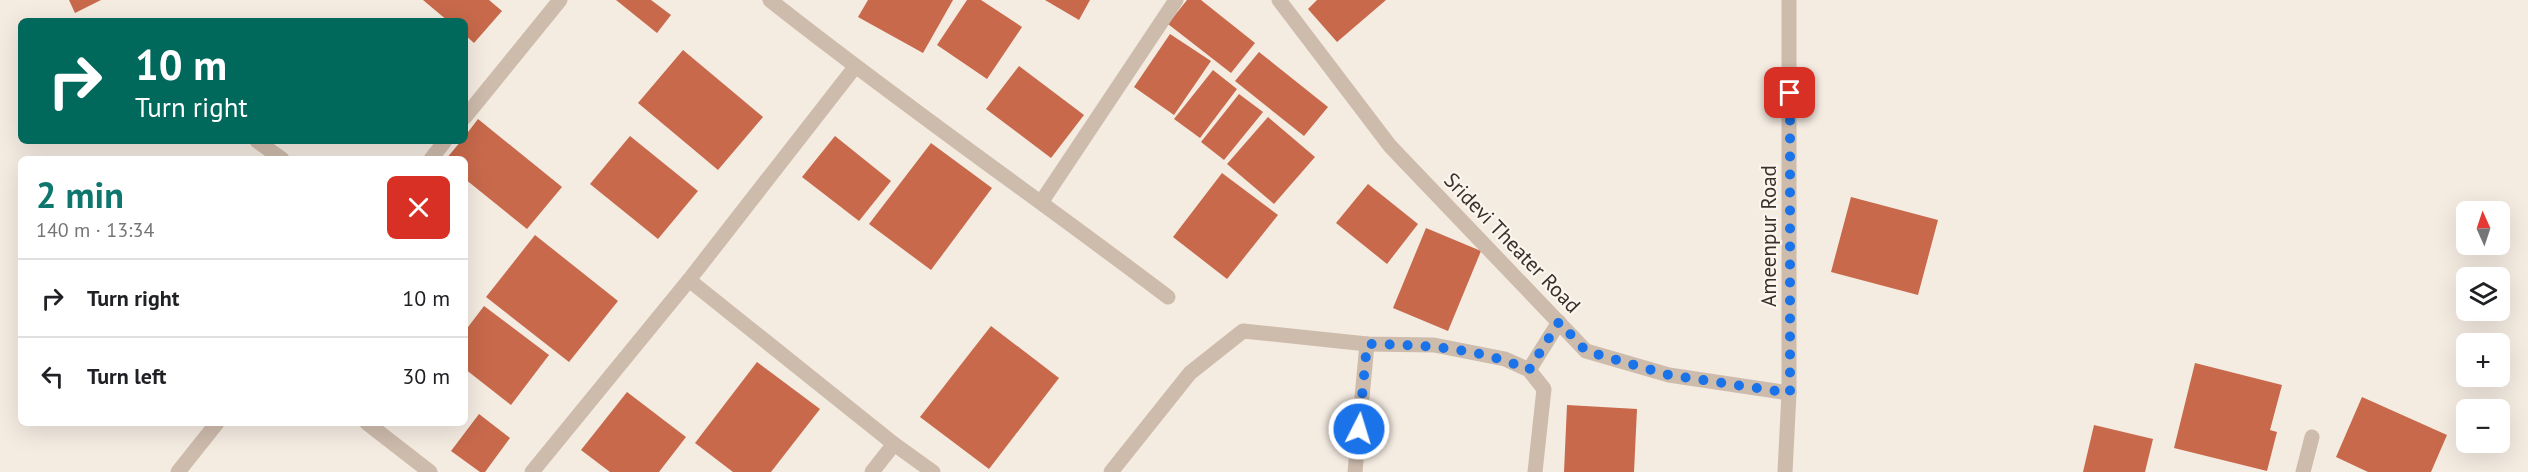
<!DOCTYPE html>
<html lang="en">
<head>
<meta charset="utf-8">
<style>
  body { margin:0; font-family:"PT Sans",sans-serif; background:#f6f6f6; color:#202124; height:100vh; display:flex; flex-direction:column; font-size:22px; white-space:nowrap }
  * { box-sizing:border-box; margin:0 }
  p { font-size:20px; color:#757577 }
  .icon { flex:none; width:33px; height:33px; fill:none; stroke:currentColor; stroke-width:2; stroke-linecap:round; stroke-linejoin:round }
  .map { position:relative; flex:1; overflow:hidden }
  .side { position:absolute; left:18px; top:156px; width:450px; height:270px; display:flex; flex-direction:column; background:#fff; border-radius:9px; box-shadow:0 6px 24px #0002 }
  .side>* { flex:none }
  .guide { position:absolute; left:18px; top:18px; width:450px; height:126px; border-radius:9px; box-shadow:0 6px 24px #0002; background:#00695c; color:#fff; overflow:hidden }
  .needle { width:39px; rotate:357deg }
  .tools { position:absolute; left:2456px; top:201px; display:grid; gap:12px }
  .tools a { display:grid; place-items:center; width:54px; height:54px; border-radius:9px; background:#fff; box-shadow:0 6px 24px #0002; font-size:30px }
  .pin { position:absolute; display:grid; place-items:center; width:51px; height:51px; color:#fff; margin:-26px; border-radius:12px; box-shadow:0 3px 9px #0006 }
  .me { position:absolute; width:66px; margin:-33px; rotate:5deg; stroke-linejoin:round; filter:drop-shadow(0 0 4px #0008) }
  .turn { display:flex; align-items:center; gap:21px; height:126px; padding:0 18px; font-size:27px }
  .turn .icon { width:78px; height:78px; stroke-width:2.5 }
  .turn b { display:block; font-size:42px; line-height:51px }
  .round { display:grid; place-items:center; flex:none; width:63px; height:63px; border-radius:9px; background:#f6f6f6 }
  .headline { display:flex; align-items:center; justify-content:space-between; height:102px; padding:0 18px }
  h1 { font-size:36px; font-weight:600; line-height:45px; color:#0f766e }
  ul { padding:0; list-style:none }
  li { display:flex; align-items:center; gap:18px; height:78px; padding:0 18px; border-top:2px solid #e0e0e0 }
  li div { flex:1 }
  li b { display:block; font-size:22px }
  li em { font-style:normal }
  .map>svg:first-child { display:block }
  .building { fill:#c8694b }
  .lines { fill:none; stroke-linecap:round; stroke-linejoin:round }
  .minor { stroke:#cdbbac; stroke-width:15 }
  .tertiary { stroke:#cdbbac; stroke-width:15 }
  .route { stroke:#1a73e8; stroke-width:10; stroke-dasharray:0 18 }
  .labels { text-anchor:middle; stroke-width:4.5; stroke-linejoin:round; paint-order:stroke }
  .street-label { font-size:21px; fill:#3b302b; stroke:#fbf5ee }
</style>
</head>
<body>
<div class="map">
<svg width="2528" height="472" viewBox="0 0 2528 472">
  <rect width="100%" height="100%" fill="#f4ebe1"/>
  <g class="building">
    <path d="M69,0H101L75,13Z"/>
    <path d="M423,0H489L502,11L474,43L465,35V21H448Z"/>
    <path d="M616,0H651L671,15L657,33Z"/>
    <path d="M868,0H953L923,53L858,17Z"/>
    <path d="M967,0H981L1022,27L987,79L937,45Z"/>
    <path d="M1045,0H1090L1079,20Z"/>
    <path d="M1187,0H1201L1255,43L1231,73L1168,24Z"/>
    <path d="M1317,0H1386L1337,42L1308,9Z"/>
    <path d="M1170,34L1211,61L1174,115L1134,87Z"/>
    <path d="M683,50L763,117L718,170L638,103Z"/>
    <path d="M1259,52L1328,107L1304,136L1235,81Z"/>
    <path d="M1019,66L1084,115L1051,158L986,109Z"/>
    <path d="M1213,70L1237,89L1200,138L1174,119Z"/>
    <path d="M1239,94L1263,112L1224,160L1201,142Z"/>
    <path d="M1268,117L1315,157L1274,204L1227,164Z"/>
    <path d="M478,119L562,187L527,229L465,179V159H446L461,141H465V136Z"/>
    <path d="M630,136L698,191L658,239L590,184Z"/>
    <path d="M835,136L891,181L859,221L802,177Z"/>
    <path d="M931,143L992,188L931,270L869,224Z"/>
    <path d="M1222,173L1278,215L1227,279L1173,237Z"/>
    <path d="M1368,184L1418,224L1387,264L1336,223Z"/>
    <path d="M1851,197L1938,220L1918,295L1831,272Z"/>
    <path d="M1426,228L1481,251L1448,331L1393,308Z"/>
    <path d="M535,235L618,301L569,362L486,297Z"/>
    <path d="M484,306L549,355L511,405L465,369V331Z"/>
    <path d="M991,326L1059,378L989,469L920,417Z"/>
    <path d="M757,362L820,409L771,472H733L695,443Z"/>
    <path d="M2195,363L2282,385L2270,430L2277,432L2267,471L2174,448Z"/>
    <path d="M627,392L686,437L659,472H610L581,450Z"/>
    <path d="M2362,397L2447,435L2431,472H2368L2336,457Z"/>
    <path d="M1567,405L1637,409L1634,472H1564Z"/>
    <path d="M479,414L510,438L485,472H480L451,451Z"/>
    <path d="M2094,425L2153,439L2145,472H2083Z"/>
  </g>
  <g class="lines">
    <g class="minor">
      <path d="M770,0C900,103 1036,197 1168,297"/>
      <path d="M1279,0L1390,146L1586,351L1669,375L1789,393"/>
      <path d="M465,117L560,0"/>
      <path d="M257,141L282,159"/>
      <path d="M431,159L445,141"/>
      <path d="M1042,201L1176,0"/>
      <path d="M689,280L894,444L872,472"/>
      <path d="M1529,370L1559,322"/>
      <path d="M367,423L430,472"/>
      <path d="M894,444L933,472"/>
      <path d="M178,472L217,423"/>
      <path d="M532,472L689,280L855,67"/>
      <path d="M1111,472L1190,373L1243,331L1367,344L1434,345L1505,359L1529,370L1544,389L1535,472"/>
      <path d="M1355,472L1367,344"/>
      <path d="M2303,472L2312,437"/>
    </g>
    <path class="tertiary" d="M1785,472L1789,393V0"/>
  </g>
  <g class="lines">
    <path class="route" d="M1359,429L1367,344C1423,345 1477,347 1529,370L1559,322L1586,351L1669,375L1790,393V93"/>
  </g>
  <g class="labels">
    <g class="street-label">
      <text transform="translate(1769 236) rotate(-90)" y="7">Ameenpur Road</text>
      <text transform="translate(1512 243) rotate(46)" y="7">Sridevi Theater Road</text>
    </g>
  </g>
</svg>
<div class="tools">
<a><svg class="needle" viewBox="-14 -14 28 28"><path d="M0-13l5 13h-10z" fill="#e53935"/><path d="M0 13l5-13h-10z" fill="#757577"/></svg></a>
<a><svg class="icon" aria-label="layers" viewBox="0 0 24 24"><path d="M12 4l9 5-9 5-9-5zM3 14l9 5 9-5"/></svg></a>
<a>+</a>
<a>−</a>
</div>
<div class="pin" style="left:1790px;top:93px;background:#d93025"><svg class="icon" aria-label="arrive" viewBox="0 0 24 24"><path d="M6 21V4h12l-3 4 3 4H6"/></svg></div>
<svg class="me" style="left:1359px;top:429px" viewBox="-20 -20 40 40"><circle r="17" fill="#1a73e8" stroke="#fff" stroke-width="3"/><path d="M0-11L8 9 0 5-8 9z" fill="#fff"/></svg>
<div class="guide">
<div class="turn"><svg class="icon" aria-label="right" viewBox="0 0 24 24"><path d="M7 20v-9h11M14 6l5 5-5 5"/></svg><div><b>10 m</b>Turn right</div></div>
</div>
<section class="side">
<div class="headline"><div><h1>2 min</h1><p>140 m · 13:34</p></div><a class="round" style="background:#d93025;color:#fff"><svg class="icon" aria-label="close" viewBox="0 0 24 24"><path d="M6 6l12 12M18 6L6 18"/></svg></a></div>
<ul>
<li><svg class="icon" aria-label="right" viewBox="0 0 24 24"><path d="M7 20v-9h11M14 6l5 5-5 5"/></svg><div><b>Turn right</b></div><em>10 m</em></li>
<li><svg class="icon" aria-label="left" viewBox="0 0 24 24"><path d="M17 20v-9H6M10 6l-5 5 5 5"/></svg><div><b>Turn left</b></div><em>30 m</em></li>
</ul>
</section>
</div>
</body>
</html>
